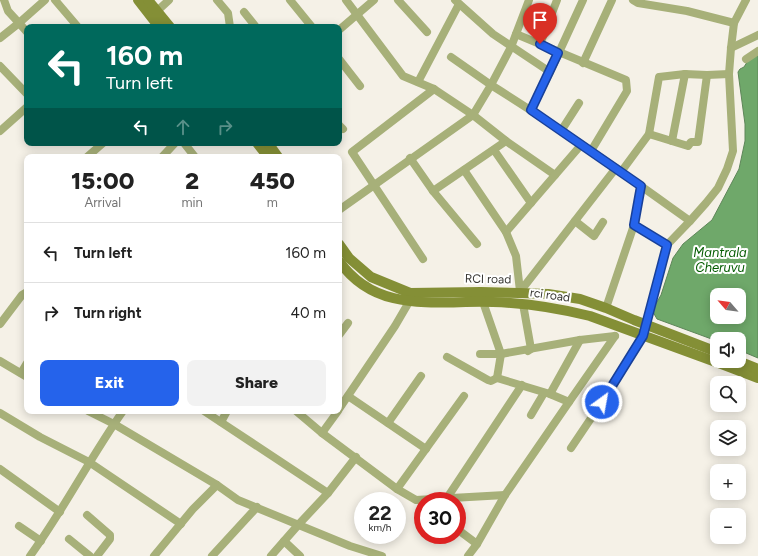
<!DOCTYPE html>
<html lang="en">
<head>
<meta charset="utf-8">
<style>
  body { margin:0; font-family:Figtree,sans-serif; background:#f2f2f2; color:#222; height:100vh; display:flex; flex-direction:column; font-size:15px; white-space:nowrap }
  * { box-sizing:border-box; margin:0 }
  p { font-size:13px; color:#767676 }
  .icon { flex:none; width:22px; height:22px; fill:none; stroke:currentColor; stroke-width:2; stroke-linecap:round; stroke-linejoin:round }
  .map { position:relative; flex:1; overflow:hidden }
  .side { position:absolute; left:24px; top:154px; width:318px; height:260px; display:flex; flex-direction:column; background:#fff; border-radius:8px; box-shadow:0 2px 10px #0003 }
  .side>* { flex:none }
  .top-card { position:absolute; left:24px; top:24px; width:318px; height:122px; border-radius:8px; box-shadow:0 2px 10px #0003; background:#00695c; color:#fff; overflow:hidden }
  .needle { width:26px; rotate:298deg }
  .tools { position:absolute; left:710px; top:288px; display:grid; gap:8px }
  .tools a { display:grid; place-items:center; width:36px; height:36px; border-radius:8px; background:#fff; box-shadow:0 2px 10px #0003; font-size:20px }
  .speed { position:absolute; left:354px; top:492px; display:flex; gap:8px; font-size:20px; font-weight:700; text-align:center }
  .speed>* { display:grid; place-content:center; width:52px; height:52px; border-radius:50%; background:#fff; box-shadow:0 2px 10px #0003; line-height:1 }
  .speed small { font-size:10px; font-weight:400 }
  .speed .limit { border:6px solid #d22; background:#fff; color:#111 }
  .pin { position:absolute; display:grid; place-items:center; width:34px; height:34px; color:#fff; margin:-41px -17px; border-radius:50% 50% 50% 0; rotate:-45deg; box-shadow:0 0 4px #0007 }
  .pin .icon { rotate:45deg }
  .me { position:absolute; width:44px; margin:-22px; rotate:32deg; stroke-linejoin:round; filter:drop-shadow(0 0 3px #0008) }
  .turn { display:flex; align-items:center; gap:14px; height:84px; padding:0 16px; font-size:18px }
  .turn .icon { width:52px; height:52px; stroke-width:2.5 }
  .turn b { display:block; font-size:28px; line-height:34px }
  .lanes { display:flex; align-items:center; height:38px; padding:0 16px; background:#0003; justify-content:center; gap:20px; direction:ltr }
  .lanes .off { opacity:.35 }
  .eta { display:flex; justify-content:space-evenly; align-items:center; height:68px; text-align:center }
  .eta b { font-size:24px; font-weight:800; line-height:28px }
  .action { display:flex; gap:8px; margin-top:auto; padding:8px 16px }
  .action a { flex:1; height:46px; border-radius:8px; background:#2563eb; color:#fff; font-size:16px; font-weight:800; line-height:46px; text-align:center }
  .action a+a { background:#f2f2f2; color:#222 }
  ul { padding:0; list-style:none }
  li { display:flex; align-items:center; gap:12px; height:60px; padding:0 16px; border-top:1px solid #e0e0e0 }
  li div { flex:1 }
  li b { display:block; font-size:15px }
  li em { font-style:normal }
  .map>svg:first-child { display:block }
  .water { fill:#6fa86a; stroke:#5e8659; fill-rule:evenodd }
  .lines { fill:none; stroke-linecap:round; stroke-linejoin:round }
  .minor { stroke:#a7b079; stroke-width:8 }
  .secondary { stroke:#848f36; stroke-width:10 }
  .route-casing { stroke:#184099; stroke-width:10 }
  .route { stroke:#2563eb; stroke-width:7 }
  .labels { text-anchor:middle; stroke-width:4; stroke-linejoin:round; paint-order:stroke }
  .street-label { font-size:12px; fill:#373632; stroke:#fff }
  .water-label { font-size:13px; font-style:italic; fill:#055c02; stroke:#fff }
</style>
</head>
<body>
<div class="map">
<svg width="758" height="556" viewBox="0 0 758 556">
  <rect width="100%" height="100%" fill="#f5f1e7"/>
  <path class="water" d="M758,55V358L739,350V339H717V341L657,319L653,312L654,307L661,295L673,258L683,244L712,220L739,169L745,141V124L738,72L740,69L744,67L749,59ZM717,295H739V317H717Z"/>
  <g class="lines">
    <g class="minor">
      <path d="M4,0L8,11L19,23L45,0"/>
      <path d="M55,0L78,27"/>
      <path d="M217,0L228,13L230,27"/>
      <path d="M290,0L312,27"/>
      <path d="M346,0L403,76L434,89L473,115L506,141L555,175"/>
      <path d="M398,0L427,32"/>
      <path d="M455,0L493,34L550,72L531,110"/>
      <path d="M529,0L511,47L491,85C559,127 624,174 690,221L667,245L643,336L602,402L571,448"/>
      <path d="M633,0L638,3L687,11L734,23"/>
      <path d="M156,12L169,0"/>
      <path d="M244,12L256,27"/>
      <path d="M339,30L374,0"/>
      <path d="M516,34L626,80L627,91L591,151"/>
      <path d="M0,38L19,23L27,32"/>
      <path d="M540,44L557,0"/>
      <path d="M731,48L758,35"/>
      <path d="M339,59L360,86"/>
      <path d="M746,59L758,51"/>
      <path d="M583,63L612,0"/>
      <path d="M0,66L27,94"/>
      <path d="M550,72L583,0"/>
      <path d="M418,82L459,4"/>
      <path d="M339,125L343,129"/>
      <path d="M0,131L27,107"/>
      <path d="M561,131L579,103"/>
      <path d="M649,134L688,146L691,142H698L707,75"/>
      <path d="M672,141L685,74"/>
      <path d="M184,143L195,157"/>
      <path d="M494,150L531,203"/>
      <path d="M87,157L103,143"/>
      <path d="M162,157L175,143"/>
      <path d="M410,158L433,191L477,244"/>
      <path d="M464,170L506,232L516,256L520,291"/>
      <path d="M621,172L649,134L659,77L685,74L707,75L729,74"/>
      <path d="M433,191L506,141"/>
      <path d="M339,210L473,115L491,85L451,57"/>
      <path d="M575,221L594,236L603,222"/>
      <path d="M690,221L706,203L718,188L727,169L733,151L729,74L731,48L734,23L746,0"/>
      <path d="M634,225L667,245"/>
      <path d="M506,232L581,145"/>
      <path d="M423,259L352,152L434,89"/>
      <path d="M519,293L616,168"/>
      <path d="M523,304L531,349L528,351"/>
      <path d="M606,308L634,225L641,186"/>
      <path d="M0,324L22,295L27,292"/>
      <path d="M339,335L348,323"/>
      <path d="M480,354H501L580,340L615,336"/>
      <path d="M447,357L488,380L491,381L497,378"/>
      <path d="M0,361L27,377"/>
      <path d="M21,373L27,363"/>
      <path d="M550,394L580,340"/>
      <path d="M348,396L426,449"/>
      <path d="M569,402L615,336"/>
      <path d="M339,409L395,326L409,302L410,297"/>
      <path d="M88,411L114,424L217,485L238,500L350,546L382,556"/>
      <path d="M204,411L328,493"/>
      <path d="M296,411L322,433L397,489L416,500L505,495"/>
      <path d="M0,413L40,437L89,462L181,524"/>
      <path d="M531,415L544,393"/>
      <path d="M221,422L227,411"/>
      <path d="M388,423L421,376"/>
      <path d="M322,433L338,411"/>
      <path d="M0,469L60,512"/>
      <path d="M397,489L464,396"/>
      <path d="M447,498L522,385"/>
      <path d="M87,515L110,535V539L97,556"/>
      <path d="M19,526L41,541"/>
      <path d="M457,529L477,544"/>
      <path d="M69,539L90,556"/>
      <path d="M284,541L300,556"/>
      <path d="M30,556C64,509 90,458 123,411"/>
      <path d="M154,556L193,509L217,485"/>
      <path d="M212,556L257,507"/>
      <path d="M271,556L299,524L328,493L356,457"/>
      <path d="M468,556L477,544L505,495L569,402L550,394L497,378L501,354L483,302"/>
    </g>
    <g class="secondary">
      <path d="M138,0L159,27"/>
      <path d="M148,0L170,27"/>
      <path d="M257,143L268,157"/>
      <path d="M268,143L278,157"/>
      <path d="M339,244L349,258L371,277L410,293L481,292L519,293L548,294L580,299L606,308L634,320L717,352"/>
      <path d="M339,261C377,315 437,300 493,302C526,303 558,308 590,316L724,365L758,378"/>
      <path d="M738,361L758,369"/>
    </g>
  </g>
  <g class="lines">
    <defs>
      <path id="route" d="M540,44L558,53L531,110L641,186L634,225L667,245L643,336L602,402"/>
    </defs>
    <use href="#route" class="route-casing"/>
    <use href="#route" class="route"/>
  </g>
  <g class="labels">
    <g class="street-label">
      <text transform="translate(488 279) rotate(1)" y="4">RCI road</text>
      <text transform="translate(550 295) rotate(8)" y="4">rci road</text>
    </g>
    <g class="water-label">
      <text x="720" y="257">Mantrala<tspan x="720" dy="15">Cheruvu</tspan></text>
    </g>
  </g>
</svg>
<div class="tools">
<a><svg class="needle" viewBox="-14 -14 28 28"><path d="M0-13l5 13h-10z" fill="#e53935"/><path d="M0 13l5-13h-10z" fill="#767676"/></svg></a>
<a><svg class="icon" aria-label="sound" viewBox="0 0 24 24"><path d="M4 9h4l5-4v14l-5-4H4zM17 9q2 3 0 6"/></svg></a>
<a><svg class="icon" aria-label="search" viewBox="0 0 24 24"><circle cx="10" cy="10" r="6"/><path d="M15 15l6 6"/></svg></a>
<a><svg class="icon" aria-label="layers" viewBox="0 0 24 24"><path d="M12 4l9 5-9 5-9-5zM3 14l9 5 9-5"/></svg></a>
<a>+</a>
<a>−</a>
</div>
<div class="speed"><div>22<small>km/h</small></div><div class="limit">30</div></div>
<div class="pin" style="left:540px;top:44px;background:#d93025"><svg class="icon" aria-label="arrive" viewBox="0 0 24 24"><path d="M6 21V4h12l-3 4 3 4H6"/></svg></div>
<svg class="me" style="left:602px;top:402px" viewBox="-20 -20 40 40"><circle r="17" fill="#2563eb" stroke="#fff" stroke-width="3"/><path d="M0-11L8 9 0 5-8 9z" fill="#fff"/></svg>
<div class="top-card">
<div class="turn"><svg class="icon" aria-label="left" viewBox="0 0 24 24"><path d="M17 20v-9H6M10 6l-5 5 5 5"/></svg><div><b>160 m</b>Turn left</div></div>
<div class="lanes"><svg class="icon" aria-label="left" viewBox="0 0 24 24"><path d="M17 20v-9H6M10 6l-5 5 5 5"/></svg><svg class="icon off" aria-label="ahead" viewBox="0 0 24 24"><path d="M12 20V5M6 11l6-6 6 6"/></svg><svg class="icon off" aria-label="right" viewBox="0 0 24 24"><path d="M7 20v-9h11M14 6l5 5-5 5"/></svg></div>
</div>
<section class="side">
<div class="eta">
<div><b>15:00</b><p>Arrival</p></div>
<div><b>2</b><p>min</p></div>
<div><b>450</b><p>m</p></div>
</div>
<ul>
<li><svg class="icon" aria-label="left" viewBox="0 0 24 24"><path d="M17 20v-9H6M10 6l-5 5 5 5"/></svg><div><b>Turn left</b></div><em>160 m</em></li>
<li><svg class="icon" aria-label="right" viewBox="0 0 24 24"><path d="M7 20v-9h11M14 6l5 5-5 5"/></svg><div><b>Turn right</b></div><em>40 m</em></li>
</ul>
<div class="action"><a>Exit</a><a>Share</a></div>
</section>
</div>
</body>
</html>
